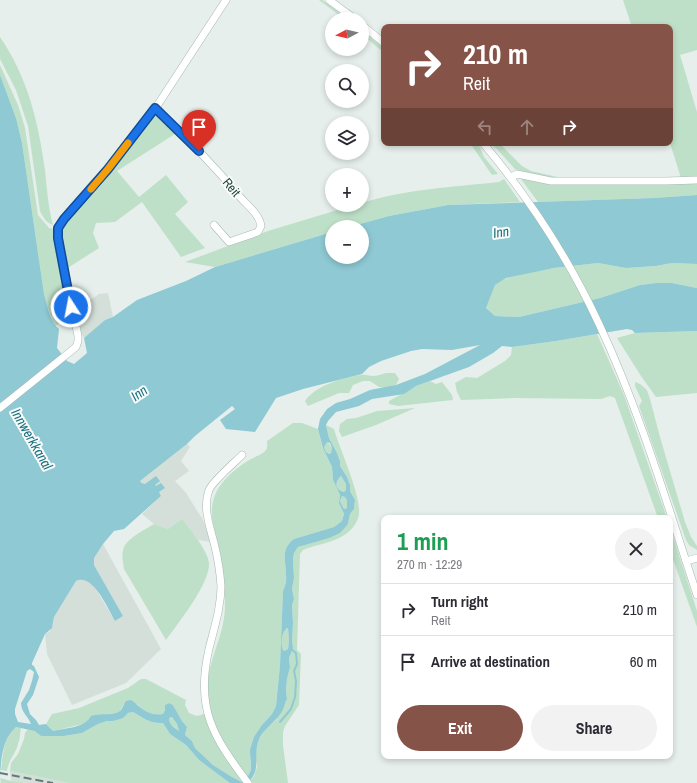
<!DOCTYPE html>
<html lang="en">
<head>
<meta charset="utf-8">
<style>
  body { margin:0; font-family:"Archivo Narrow",sans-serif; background:#f2f2f3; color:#2b2b33; height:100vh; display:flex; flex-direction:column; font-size:15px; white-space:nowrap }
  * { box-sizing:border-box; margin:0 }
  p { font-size:13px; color:#7c7c81 }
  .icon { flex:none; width:22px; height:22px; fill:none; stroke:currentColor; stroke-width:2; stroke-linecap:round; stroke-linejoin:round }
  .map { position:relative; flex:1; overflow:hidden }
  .side { position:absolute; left:381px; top:515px; width:292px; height:244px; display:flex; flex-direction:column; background:#fff; border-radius:8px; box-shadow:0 2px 6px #0003 }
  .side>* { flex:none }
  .top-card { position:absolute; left:381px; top:24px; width:292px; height:122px; border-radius:8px; box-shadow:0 2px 6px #0003; background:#855347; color:#fff; overflow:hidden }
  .needle { width:26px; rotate:263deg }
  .tools { position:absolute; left:325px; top:12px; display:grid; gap:8px }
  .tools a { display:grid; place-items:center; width:44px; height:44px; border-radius:50%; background:#fff; box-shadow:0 2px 6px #0003; font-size:20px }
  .pin { position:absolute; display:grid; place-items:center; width:34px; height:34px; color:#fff; margin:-41px -17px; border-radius:50% 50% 50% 0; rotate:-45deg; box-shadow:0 0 4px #0007 }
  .pin .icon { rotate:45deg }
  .me { position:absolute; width:44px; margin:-22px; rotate:349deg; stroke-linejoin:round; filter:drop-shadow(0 0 3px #0008) }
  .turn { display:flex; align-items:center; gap:14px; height:84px; padding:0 16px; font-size:18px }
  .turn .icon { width:52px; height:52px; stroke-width:2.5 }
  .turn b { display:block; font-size:28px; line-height:34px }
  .lanes { display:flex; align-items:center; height:38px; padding:0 16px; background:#0003; justify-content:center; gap:20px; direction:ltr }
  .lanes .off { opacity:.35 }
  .round { display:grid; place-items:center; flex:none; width:42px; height:42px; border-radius:21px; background:#f2f2f3 }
  .overview { display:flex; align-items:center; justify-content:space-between; height:68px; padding:0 16px }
  h1 { font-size:24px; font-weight:700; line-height:30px; color:#1e9e55 }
  .action { display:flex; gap:8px; margin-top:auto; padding:8px 16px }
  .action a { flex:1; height:46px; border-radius:24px; background:#855347; color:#fff; font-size:16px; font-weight:700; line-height:46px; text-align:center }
  .action a+a { background:#f2f2f3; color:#2b2b33 }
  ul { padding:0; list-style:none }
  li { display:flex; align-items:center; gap:12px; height:52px; padding:0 16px; border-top:1px solid #e1e1e2 }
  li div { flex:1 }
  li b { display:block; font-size:15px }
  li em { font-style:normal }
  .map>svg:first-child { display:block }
  .built { fill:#d4dfda }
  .green { fill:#bfe0c8 }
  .water { fill:#8ec9d4; fill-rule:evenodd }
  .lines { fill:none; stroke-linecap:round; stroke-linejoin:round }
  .stream { stroke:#8ec9d4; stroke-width:2 }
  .minor-casing { stroke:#a8b8b2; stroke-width:8 }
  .minor { stroke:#fff; stroke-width:7 }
  .rail { stroke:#5f7d75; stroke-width:2; stroke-dasharray:8 4; stroke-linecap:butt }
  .route-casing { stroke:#114b97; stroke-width:10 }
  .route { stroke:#1a73e8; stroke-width:7 }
  .slow { stroke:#f59e0b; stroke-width:7 }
  .labels { text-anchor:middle; stroke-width:4; stroke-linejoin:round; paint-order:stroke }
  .street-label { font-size:13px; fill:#24423a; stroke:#f7fbf9 }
  .water-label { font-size:14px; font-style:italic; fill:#1c6f80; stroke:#f7fbf9 }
</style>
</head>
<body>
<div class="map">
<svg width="697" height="783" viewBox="0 0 697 783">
  <rect width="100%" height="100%" fill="#e6efeb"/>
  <g class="built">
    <path d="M108,293L113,317L105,320L84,338L80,332L76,313L86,303L99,294Z"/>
    <path d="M187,444L190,447L181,461L189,471L175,481L186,493L203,520L211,542L198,540L182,519L168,529L154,524L142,514L161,496L155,485L149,482L145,484L140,481Z"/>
    <path d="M103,544L161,649L126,683L72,705L47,654L45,634L49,632L53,625L54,617L76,581L81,579L88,581L94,586L115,621L123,616L94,565V558Z"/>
    <path d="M10,771L69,783H29L11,781Z"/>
  </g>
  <g class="green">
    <path d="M319,0H322L348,19H344Z"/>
    <path d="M623,0H697V50L680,55L697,112V178H681L670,143V27H632Z"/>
    <path d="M362,30L384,48V53L362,34Z"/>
    <path d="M0,37C28,78 38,121 45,170C47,188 48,207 53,225C46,223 43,217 40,211L28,126L16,90L0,59Z"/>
    <path d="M0,65L18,105L25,128L38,215L49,228L56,230L71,316L55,326L46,304L44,294L22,143L16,118L0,75Z"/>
    <path d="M154,116H160L178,132L117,171L139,197L166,175L188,202L175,214L205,248L181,257L142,202L115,222L96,223L93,233L99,248L66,269L61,232L63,224Z"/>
    <path d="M470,143H478L484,157L498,174L492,175Z"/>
    <path d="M488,143H499L522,166L531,171L562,178L548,179L523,174L515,169L496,148Z"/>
    <path d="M523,178L697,181V195L654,198L538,202L521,179Z"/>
    <path d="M504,179L520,202L448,205L389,216L349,227H332V232L215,267L185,262L268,231L354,205H362V203C406,189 454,187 499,182Z"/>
    <path d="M598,263L626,268L656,266L672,263L697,264V288L672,283H656L640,285L600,298L519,317L495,316L486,308C488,303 492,290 495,285C505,272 580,265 598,263Z"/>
    <path d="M697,331V393L656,397L641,376L617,338L635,333Z"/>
    <path d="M597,334L624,395L667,518H658L615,398L610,396L601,399L514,398L461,400L457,392L455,383L466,377L477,378L505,361L511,355L512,347L556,341Z"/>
    <path d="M386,373H395L399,379L396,385L386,388L379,387L370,381H363L353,385L349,393H339L308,406L305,401C316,385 343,378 361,375C365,374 369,376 373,376C377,376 382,374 386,373Z"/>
    <path d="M430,381L436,384L442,382L452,395L453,400L398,406L389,404V401L416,386Z"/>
    <path d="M635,382L640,384L647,390L650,399L660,437L685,522L691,537L697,546V550L689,545L686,540L639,406L642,401L635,386Z"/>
    <path d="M415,408L376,425L342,437L339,431L340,424L347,419L356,418L377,411Z"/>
    <path d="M293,423H302L318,429L323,448L332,467L333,480L340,495L339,503L344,514L342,521L334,527L294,539C280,549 286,561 286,575C287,581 285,586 283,591L280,665L276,706L272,714L262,725L250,759L251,770L247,778C232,755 213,731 208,703C202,669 225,638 225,606C225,585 222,563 218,543C214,525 208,514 215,495C221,480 237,467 251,459C255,457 263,454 266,450C268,447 267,444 267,441Z"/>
    <path d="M326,425L334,429C340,450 361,495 359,514C358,522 352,530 346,534C333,543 317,544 303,550L300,554L297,650L301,654L299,705L285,726L283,732V745L288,783H252L250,781L254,776L257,767L255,754L258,741L265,729L276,720L287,699L286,690L287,679L290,667L289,658L293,648L292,640L293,623L292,605L294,599L292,589L294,578L293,559L294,553L298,547L311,543L348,524L350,514L354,509L355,500L350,491V485L347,477L340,466V461L337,453L329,438Z"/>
    <path d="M327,441L332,448L331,453L329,454L326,452L324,447Z"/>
    <path d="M341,476L346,484V491L344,492C334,490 335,481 341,476Z"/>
    <path d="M342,496L346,497L347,500V508L344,509L340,501Z"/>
    <path d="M182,519C190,529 208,551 209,563C210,584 178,623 166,640L124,569C123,562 121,554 124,547C128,538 146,529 154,524L168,529Z"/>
    <path d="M670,527L697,611V627L670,551Z"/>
    <path d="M286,628L288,629C289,634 289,645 288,649L284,651C280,646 281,632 286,628Z"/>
    <path d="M141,679H146L186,700L185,705L189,713L197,716L204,714L216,743L242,782L232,777L213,765L195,748L192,741L185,735L187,727L182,721L173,705L169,703L165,705V710L163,714C151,717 146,712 137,704H124L120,711L116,713L109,714L83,724L53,731L46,724L52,714L79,708L128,688Z"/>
    <path d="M133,712C143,718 151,724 163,723L170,734L186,745L199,760L231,783H69L10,771L11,763L18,754L24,739L25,733L28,729L36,731L41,736H64L82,733L98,724L107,721H113L128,713Z"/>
    <path d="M172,717L177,724L179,731C174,728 169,724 169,718Z"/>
    <path d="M16,727L21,728C20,734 20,739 18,744C15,756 9,758 7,771L1,770C3,755 3,738 16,727Z"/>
    <path d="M0,778L11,781L29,783H1Z"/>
  </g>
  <path class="water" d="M0,75L16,118L22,143L44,294C47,305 50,322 59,329L57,348L67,361L74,364L87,353L84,338L105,320L113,317L137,300L186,281L215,267L332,232V257H362V227H349L389,216L448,205L654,198L697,195V264L672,263L656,266L626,268L598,263L554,268L506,278L495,285L486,308L495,316L519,317L600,298L640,285L656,283H672L697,288V331L635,333L632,330L627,329L556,341L512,347L502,346L493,353L469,367L416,386L404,394L372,399L359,406L336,412L328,421L326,425L329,438L337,453L340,461V466L347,477L350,485V491L355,500L354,509L350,514L348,524L340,533L329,538L298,547L294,553L293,559L294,578L292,589L294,599L292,605L293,623L292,640L293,648L289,658L290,667L287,679L286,690L287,699C284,704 284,709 281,713C274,724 262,729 258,742C253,758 262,771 247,783H230L199,760L186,745L170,734L163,723C151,724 143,718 133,712L128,713L123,718L113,721H107L98,724L82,733L64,736H41L35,731L16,727C2,739 1,760 0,777ZM480,345L425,374L396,385L370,390L350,399L336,403L327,409L320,419L318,429L323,448L332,467L333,480L340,495L339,503L344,514L342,521L334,527L294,539C280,549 286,561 286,575C287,581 285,586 283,591L280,665L276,706L272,714L262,725L254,737L250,750L251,770L247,778L242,782L232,777L213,765L195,748L192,741L185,735L187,727L182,721L173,705L169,703L165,705V710L163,714C149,717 142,708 131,700L126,701C124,704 123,707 121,710C116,716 100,713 91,716C85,728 66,728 53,731L46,724L39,725L36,720L30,714L27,704L33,695L39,677L34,666L32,665V663L45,634L52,628L54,617L76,581C93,573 108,609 115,621L123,616L94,565V558L103,544L114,531L124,529L161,496L159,492L165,488L161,483L156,486L155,485L160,481L156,476L145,484L142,483L140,481L187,444L195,436L232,406L235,409L220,420L226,429L255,432L276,398L303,389L362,374L369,367L381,361L411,351L422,349L452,350ZM327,442L330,443L332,448L331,453L329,454L326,452L324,447ZM341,476L346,484V490L344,492C334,490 335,481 341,476ZM342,496L345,497L347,500V508L344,509L340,501ZM287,628L288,629C289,634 289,645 288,649L284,651C280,647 281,632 287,628ZM30,669L34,672L32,681L29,690L21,703C21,712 28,716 31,724L18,722L15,714V709L27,671ZM172,717L177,724L179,731C174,728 169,724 169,718Z"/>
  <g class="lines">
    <path class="stream" d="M280,722L291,709L295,697L296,681L294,671L297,664L296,653L291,649"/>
    <defs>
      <g id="minor">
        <path d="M329,0L355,19"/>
        <path d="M362,25L384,43"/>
        <path d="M155,109C186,137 213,164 240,197C247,205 260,215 261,226L258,232L229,242L214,225"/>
        <path d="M483,143C529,198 569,259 599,324C640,411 667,504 697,595"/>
        <path d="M511,177L517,174L551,181H666L697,180"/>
        <path d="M0,408L76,347L78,341V336L58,238V228L64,219L108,169L155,109L226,0"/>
        <path d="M242,455C234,463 212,482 209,490C202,509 211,529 215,547C218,559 220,573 221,586C221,608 214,628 209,649C195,708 213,737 248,783"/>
        <path d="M686,561L697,558"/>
      </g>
    </defs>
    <use href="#minor" class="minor-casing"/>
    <use href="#minor" class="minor"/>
    <path class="rail" d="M0,773L53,783"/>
  </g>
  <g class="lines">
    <defs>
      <path id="route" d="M71,307L58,238V228L64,219L108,169L155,108L199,151"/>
    </defs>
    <use href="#route" class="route-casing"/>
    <use href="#route" class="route"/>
    <path class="slow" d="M91,189L108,169L128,143"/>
  </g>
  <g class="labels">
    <g class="street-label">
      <text transform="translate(232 187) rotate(50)" y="5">Reit</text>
    </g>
    <g class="water-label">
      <text transform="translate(501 232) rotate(-8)" y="5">Inn</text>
      <text transform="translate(139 393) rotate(-35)" y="5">Inn</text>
      <text transform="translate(32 439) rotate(60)" y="5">Innwerkkanal</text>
    </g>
  </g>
</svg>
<div class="tools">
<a><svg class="needle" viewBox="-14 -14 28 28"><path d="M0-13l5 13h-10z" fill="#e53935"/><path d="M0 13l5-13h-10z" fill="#7c7c81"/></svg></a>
<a><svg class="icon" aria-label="search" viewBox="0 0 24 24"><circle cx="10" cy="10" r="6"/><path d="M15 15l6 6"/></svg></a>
<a><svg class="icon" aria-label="layers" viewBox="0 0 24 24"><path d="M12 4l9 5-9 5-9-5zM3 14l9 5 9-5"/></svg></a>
<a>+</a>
<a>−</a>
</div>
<div class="pin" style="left:199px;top:151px;background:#d93025"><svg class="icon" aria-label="arrive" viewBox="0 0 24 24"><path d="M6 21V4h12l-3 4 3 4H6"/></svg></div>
<svg class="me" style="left:71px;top:307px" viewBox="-20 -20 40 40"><circle r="17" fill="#1a73e8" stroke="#fff" stroke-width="3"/><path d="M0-11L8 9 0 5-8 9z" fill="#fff"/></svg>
<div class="top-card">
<div class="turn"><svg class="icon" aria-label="right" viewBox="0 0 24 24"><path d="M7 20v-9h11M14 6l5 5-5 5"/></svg><div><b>210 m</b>Reit</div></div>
<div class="lanes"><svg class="icon off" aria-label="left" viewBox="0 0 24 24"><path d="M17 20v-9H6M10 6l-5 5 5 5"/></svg><svg class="icon off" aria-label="ahead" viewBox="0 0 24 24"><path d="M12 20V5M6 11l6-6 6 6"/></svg><svg class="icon" aria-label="right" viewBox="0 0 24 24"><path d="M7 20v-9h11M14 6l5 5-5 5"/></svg></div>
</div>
<section class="side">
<div class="overview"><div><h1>1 min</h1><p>270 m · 12:29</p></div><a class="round"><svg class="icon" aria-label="close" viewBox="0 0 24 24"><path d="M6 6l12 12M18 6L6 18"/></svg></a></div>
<ul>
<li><svg class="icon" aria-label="right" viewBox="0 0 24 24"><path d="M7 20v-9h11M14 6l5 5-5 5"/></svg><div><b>Turn right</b><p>Reit</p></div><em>210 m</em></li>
<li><svg class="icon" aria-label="arrive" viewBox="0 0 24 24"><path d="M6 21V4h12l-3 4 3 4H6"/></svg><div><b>Arrive at destination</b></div><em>60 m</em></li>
</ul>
<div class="action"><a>Exit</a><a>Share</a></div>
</section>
</div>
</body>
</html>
